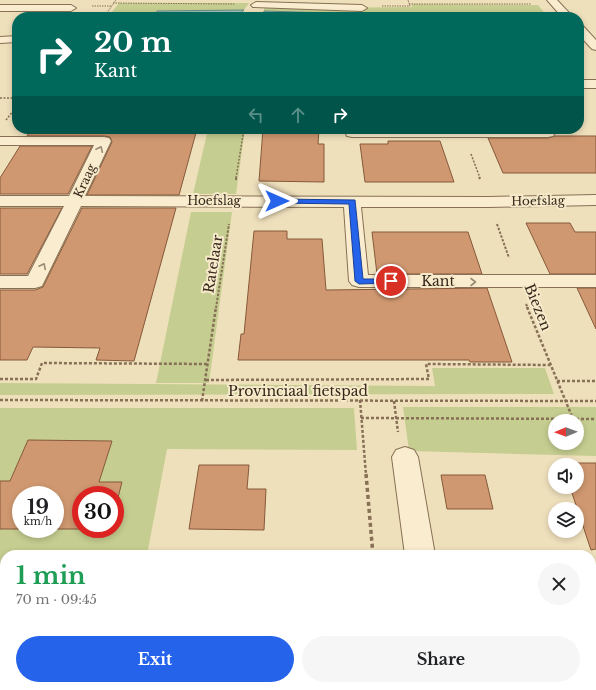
<!DOCTYPE html>
<html lang="en">
<head>
<meta charset="utf-8">
<style>
  body { margin:0; font-family:"Libre Baskerville",serif; background:#f6f6f6; color:#202124; height:100vh; display:flex; flex-direction:column; font-size:15px; white-space:nowrap }
  * { box-sizing:border-box; margin:0 }
  p { font-size:13px; color:#757577 }
  .icon { flex:none; width:22px; height:22px; fill:none; stroke:currentColor; stroke-width:2; stroke-linecap:round; stroke-linejoin:round }
  .map { position:relative; flex:1; overflow:hidden }
  .side { position:absolute; left:0px; top:550px; width:596px; height:140px; display:flex; flex-direction:column; background:#fff; border-radius:16px 16px 0 0; box-shadow:0 2px 6px #0003 }
  .side>* { flex:none }
  .banner { position:absolute; left:12px; top:12px; width:572px; height:122px; border-radius:16px; box-shadow:0 2px 6px #0003; background:#00695c; color:#fff; overflow:hidden }
  .needle { width:26px; rotate:269deg }
  .controls { position:absolute; left:548px; top:414px; display:grid; gap:8px }
  .controls a { display:grid; place-items:center; width:36px; height:36px; border-radius:50%; background:#fff; box-shadow:0 2px 6px #0003; font-size:20px }
  .speed { position:absolute; left:12px; top:486px; display:flex; gap:8px; font-size:20px; font-weight:700; text-align:center }
  .speed>* { display:grid; place-content:center; width:52px; height:52px; border-radius:50%; background:#fff; box-shadow:0 2px 6px #0003; line-height:1 }
  .speed small { font-size:10px; font-weight:400 }
  .speed .limit { border:6px solid #d22; background:#fff; color:#111 }
  .pin { position:absolute; display:grid; place-items:center; width:34px; height:34px; color:#fff; margin:-17px; border:2px solid #fff; border-radius:50%; box-shadow:0 1px 4px #0007 }
  .me { position:absolute; width:44px; margin:-22px; rotate:90deg; stroke-linejoin:round; filter:drop-shadow(0 0 3px #0008) }
  .turn { display:flex; align-items:center; gap:14px; height:84px; padding:0 16px; font-size:18px }
  .turn .icon { width:52px; height:52px; stroke-width:2.5 }
  .turn b { display:block; font-size:28px; line-height:34px }
  .lanes { display:flex; align-items:center; height:38px; padding:0 16px; background:#0003; justify-content:center; gap:20px; direction:ltr }
  .lanes .off { opacity:.35 }
  .round { display:grid; place-items:center; flex:none; width:42px; height:42px; border-radius:21px; background:#f6f6f6 }
  .headline { display:flex; align-items:center; justify-content:space-between; height:68px; padding:0 16px }
  h1 { font-size:24px; font-weight:800; line-height:30px; color:#1e9e55 }
  .action { display:flex; gap:8px; margin-top:auto; padding:8px 16px }
  .action a { flex:1; height:46px; border-radius:24px; background:#2563eb; color:#fff; font-size:16px; font-weight:800; line-height:46px; text-align:center }
  .action a+a { background:#f6f6f6; color:#202124 }
  .map>svg:first-child { display:block }
  .green { fill:#c5cd90; fill-rule:evenodd }
  .water { fill:#a0c0b6; stroke:#678d84 }
  .building { fill:#cf9870; stroke:#86593a }
  .lines { fill:none; stroke-linecap:round; stroke-linejoin:round }
  .minor-casing { stroke:#877055; stroke-width:2 }
  .path-far4 { stroke:#877055; stroke-width:1; stroke-dasharray:1.5 1; stroke-linecap:butt }
  .path-far3 { stroke:#877055; stroke-width:1.5; stroke-dasharray:2 1.5; stroke-linecap:butt }
  .path-far2 { stroke:#877055; stroke-width:2; stroke-dasharray:2.5 1.5; stroke-linecap:butt }
  .path-far1 { stroke:#877055; stroke-width:2.5; stroke-dasharray:3 2; stroke-linecap:butt }
  .path { stroke:#877055; stroke-width:3.5; stroke-dasharray:4 3; stroke-linecap:butt }
  .minor { fill:#faedcf; fill-rule:evenodd }
  .oneway { stroke:#988a74 }
  .route { fill:#2563eb; stroke:#184099 }
  .labels { text-anchor:middle; stroke-width:4; stroke-linejoin:round; paint-order:stroke }
  .far-street-label { font-size:12px; fill:#35271a; stroke:#f6eacb }
  .street-label { font-size:14px; fill:#35271a; stroke:#f6eacb }
</style>
</head>
<body>
<div class="map">
<svg width="596" height="690" viewBox="0 0 596 690">
  <rect width="100%" height="100%" fill="#efe0bc"/>
  <g class="green">
    <path d="M119,3H249L244,10L157,11V17H108Z"/>
    <path d="M412,4L538,5L548,17L264,11V8C314,9 363,7 412,7Z"/>
    <path d="M208,129H245L236,194H193Z"/>
    <path d="M191,212H232L209,383H156Z"/>
    <path d="M432,368H545L554,394L0,395V383L435,386Z"/>
    <path d="M403,407H596V456L409,451ZM555,421H577V443H555Z"/>
    <path d="M0,408H354L357,450L167,449L147,555H5V595L0,594ZM21,495H55V529H21ZM81,495H115V529H81Z"/>
  </g>
  <g class="water">
    <path d="M244,10L238,15L157,17V11Z"/>
    <path d="M264,11L434,16L457,14L527,17H278L263,15Z"/>
  </g>
  <g class="building">
    <path d="M31,129H197L179,195H87L112,142L110,137L104,136H27Z"/>
    <path d="M263,129H319L318,144H324V182L259,181Z"/>
    <path d="M555,136H596V173H503L488,138H548Z"/>
    <path d="M388,141H440L454,182H365L360,144H388Z"/>
    <path d="M20,146H92L68,194H0V178Z"/>
    <path d="M0,208H62L27,274H0Z"/>
    <path d="M82,208H176L134,361L96,360L100,348L33,347L27,360H0V290H35L43,287Z"/>
    <path d="M526,223H570L575,232H596V274H550Z"/>
    <path d="M254,231H287V239H322L326,290L487,288L512,362H470L469,360H238L241,334H244Z"/>
    <path d="M372,232H468L482,274H377Z"/>
    <path d="M577,288H596V329Z"/>
    <path d="M28,440L112,441L99,482H122L115,509V495H81V529H55V495H21V529H0V481H10Z"/>
    <path d="M562,463H596V549L591,550L570,487H577V465H563Z"/>
    <path d="M199,465H249L247,489H266L264,530L189,529Z"/>
    <path d="M441,475H485L493,509H447Z"/>
  </g>
  <g class="lines">
    <defs>
      <g id="minor">
        <path d="M547,0H557L573,17H562Z"/>
        <path d="M256,2L362,5L367,8L362,11L253,7L251,5Z"/>
        <path d="M0,5H71L76,8L71,11H0Z"/>
        <path d="M579,25L583,26L596,40V50L592,49L579,35Z"/>
        <path d="M17,36V42L0,43V37Z"/>
        <rect x="579" y="80" width="17" height="8"/>
        <path d="M344,129H549L553,130L555,133L553,136L548,137H352L347,136Z"/>
        <path d="M0,137H104L109,138L111,141L85,196L489,197L596,195V205L489,207H361L368,275H596V287H359L352,285L349,281L344,207L81,206L42,286L35,288H0V276H28L64,206H0V196H69L94,145H0Z"/>
        <path d="M405,447L414,450L418,457L435,555H405L392,457L396,450Z"/>
        <rect x="0" y="601" width="5" height="28"/>
        <path d="M0,664H5V685H20L18,690H0Z"/>
        <path d="M422,685H456L457,690H423Z"/>
      </g>
    </defs>
    <use href="#minor" class="minor-casing"/>
    <g class="path-far4">
      <path d="M113,3L235,4"/>
      <path d="M409,4H531"/>
      <path d="M92,6H111"/>
      <path d="M382,6H410L408,0"/>
      <path d="M104,17L116,0"/>
    </g>
    <g class="path-far3">
      <path d="M0,98H17"/>
      <path d="M6,120L17,106"/>
      <path d="M471,154L480,178"/>
      <path d="M236,178L244,129"/>
    </g>
    <g class="path-far2">
      <path d="M479,177L480,179"/>
      <path d="M236,180V177"/>
      <path d="M497,224L509,258"/>
      <path d="M526,304L528,308"/>
      <path d="M216,308L229,224"/>
    </g>
    <g class="path-far1">
      <path d="M527,307L573,419"/>
      <path d="M0,379H36L42,363L208,364"/>
      <path d="M206,380L429,379L426,364L551,365"/>
      <path d="M557,381H596"/>
      <path d="M0,400L596,401"/>
      <path d="M360,400L366,475"/>
      <path d="M202,401L216,307"/>
      <path d="M394,401L398,432"/>
      <path d="M361,418L596,419"/>
    </g>
    <g class="path">
      <path d="M366,474L373,555"/>
      <path d="M383,685L384,690"/>
    </g>
    <use href="#minor" class="minor"/>
  </g>
  <defs><path id="oneway-chevron" d="M-2-3.5L2.5 0L-2 3.5" fill="none" stroke-width="1.6" stroke-linecap="round" stroke-linejoin="round"/></defs>
  <g class="oneway">
    <use href="#oneway-chevron" transform="translate(100 149) rotate(-65)"/>
    <use href="#oneway-chevron" transform="translate(43 266) rotate(-63)"/>
    <use href="#oneway-chevron" transform="translate(473 282)"/>
  </g>
  <path class="route" d="M277,199L355,200L363,279H391L395,281L394,283L359,284L355,281L349,204L275,203V200Z"/>
  <g class="labels">
    <g class="far-street-label">
      <text transform="translate(85 181) rotate(-65)" y="4">Kraag</text>
      <text x="214" y="205">Hoefslag</text>
      <text transform="translate(538 201) rotate(-1)" y="4">Hoefslag</text>
    </g>
    <g class="street-label">
      <text transform="translate(213 264) rotate(-81)" y="5">Ratelaar</text>
      <text x="438" y="286">Kant</text>
      <text transform="translate(538 307) rotate(68)" y="5">Biezen</text>
      <text x="298" y="396">Provinciaal fietspad</text>
    </g>
  </g>
</svg>
<div class="controls">
<a><svg class="needle" viewBox="-14 -14 28 28"><path d="M0-13l5 13h-10z" fill="#e53935"/><path d="M0 13l5-13h-10z" fill="#757577"/></svg></a>
<a><svg class="icon" aria-label="sound" viewBox="0 0 24 24"><path d="M4 9h4l5-4v14l-5-4H4zM17 9q2 3 0 6"/></svg></a>
<a><svg class="icon" aria-label="layers" viewBox="0 0 24 24"><path d="M12 4l9 5-9 5-9-5zM3 14l9 5 9-5"/></svg></a>
</div>
<div class="speed"><div>19<small>km/h</small></div><div class="limit">30</div></div>
<div class="pin" style="left:391px;top:281px;background:#d93025"><svg class="icon" aria-label="arrive" viewBox="0 0 24 24"><path d="M6 21V4h12l-3 4 3 4H6"/></svg></div>
<svg class="me" style="left:277px;top:201px" viewBox="-20 -20 40 40"><path d="M0-17L14 15 0 8-14 15z" fill="#2563eb" stroke="#fff" stroke-width="4"/></svg>
<div class="banner">
<div class="turn"><svg class="icon" aria-label="right" viewBox="0 0 24 24"><path d="M7 20v-9h11M14 6l5 5-5 5"/></svg><div><b>20 m</b>Kant</div></div>
<div class="lanes"><svg class="icon off" aria-label="left" viewBox="0 0 24 24"><path d="M17 20v-9H6M10 6l-5 5 5 5"/></svg><svg class="icon off" aria-label="ahead" viewBox="0 0 24 24"><path d="M12 20V5M6 11l6-6 6 6"/></svg><svg class="icon" aria-label="right" viewBox="0 0 24 24"><path d="M7 20v-9h11M14 6l5 5-5 5"/></svg></div>
</div>
<section class="side">
<div class="headline"><div><h1>1 min</h1><p>70 m · 09:45</p></div><a class="round"><svg class="icon" aria-label="close" viewBox="0 0 24 24"><path d="M6 6l12 12M18 6L6 18"/></svg></a></div>
<div class="action"><a>Exit</a><a>Share</a></div>
</section>
</div>
</body>
</html>
